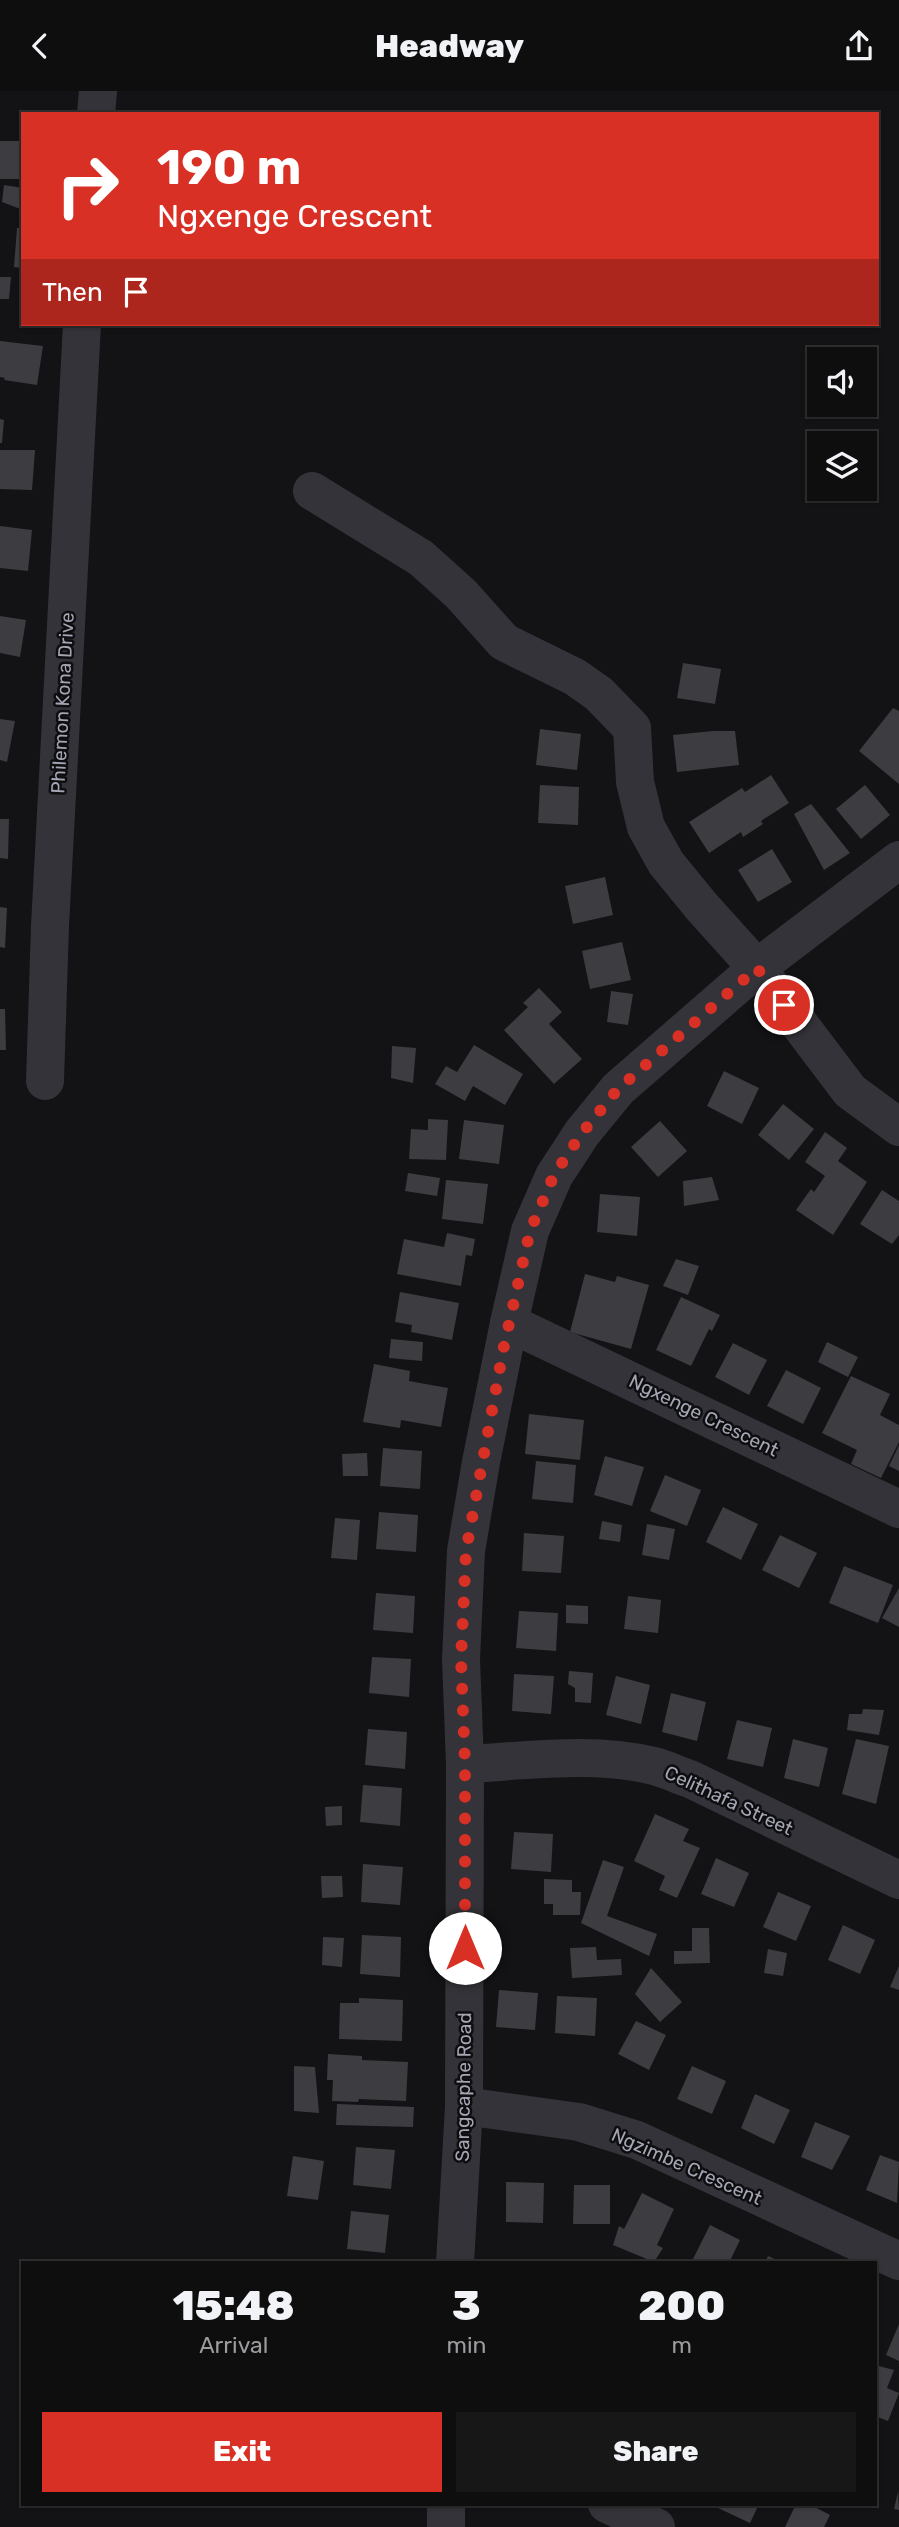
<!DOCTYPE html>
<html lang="en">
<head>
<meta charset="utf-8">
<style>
  body { margin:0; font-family:Rubik,sans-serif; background:#171718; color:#f1f3f6; height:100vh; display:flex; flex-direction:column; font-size:26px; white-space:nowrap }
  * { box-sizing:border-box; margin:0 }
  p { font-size:23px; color:#9b9c9e }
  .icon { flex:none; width:38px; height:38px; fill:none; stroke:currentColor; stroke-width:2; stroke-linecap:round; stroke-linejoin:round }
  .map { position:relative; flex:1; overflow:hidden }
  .drawer { position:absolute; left:21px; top:2170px; width:856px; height:245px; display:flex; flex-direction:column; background:#0e0e0f; border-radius:0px; box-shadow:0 2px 5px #0004,0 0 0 2px #2e2e2f }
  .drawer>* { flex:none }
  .hud { position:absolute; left:21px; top:21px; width:858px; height:214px; border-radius:0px; box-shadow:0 2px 5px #0004,0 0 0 2px #2e2e2f; background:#d93025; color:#fff; overflow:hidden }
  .controls { position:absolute; left:807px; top:256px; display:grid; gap:14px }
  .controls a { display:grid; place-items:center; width:70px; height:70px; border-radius:0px; background:#0e0e0f; box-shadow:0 2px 5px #0004,0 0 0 2px #2e2e2f; font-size:35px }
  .pin { position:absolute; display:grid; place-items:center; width:60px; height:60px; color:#fff; margin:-30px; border:4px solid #fff; border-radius:50%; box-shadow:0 2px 7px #0007 }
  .me { position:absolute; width:77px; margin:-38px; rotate:0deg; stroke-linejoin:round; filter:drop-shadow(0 0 5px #0008) }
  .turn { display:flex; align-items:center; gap:24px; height:147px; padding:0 21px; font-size:32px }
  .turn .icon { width:91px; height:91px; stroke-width:2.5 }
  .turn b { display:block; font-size:49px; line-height:60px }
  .then { display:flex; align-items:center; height:66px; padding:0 21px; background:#0003; gap:14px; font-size:26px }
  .eta { display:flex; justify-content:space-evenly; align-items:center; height:119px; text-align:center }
  .eta b { font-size:42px; font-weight:800; line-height:49px }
  .primary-button { display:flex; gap:14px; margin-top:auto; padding:14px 21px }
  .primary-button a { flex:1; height:80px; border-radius:0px; background:#d93025; color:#fff; font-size:28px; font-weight:800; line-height:80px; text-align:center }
  .primary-button a+a { background:#171718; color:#f1f3f6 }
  header { display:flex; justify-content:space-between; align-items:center; height:91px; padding:0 21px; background:#0e0e0f; font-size:32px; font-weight:800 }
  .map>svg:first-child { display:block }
  .building { fill:#3d3c41 }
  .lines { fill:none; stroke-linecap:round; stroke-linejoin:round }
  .minor { stroke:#333339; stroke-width:38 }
  .route { stroke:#d93025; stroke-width:12; stroke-dasharray:0 21.6 }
  .labels { text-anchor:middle; stroke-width:5; stroke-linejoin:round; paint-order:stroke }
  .street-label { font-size:19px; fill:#a4a6b5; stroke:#0e0d0f }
</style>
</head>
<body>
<header><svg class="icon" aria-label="back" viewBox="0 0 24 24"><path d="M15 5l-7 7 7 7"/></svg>Headway<svg class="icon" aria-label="share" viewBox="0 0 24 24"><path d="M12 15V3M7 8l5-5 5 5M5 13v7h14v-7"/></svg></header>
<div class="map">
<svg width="899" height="2436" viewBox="0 0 899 2436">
  <rect width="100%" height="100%" fill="#131214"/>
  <g class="building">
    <rect x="0" y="50" width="23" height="38"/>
    <path d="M4,94L23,97V119L2,111Z"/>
    <path d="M17,137H23V177L14,176Z"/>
    <path d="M0,186H11L9,208H0Z"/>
    <path d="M0,250L43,255L37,294L4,289L5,287L0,286Z"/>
    <path d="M0,328L4,329L2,352H0Z"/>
    <path d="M0,359H35L32,399L0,398Z"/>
    <path d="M0,435L32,439L28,480L0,477Z"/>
    <path d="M0,525L26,529L20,566L0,562Z"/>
    <path d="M683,572L721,578L715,613L677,607Z"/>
    <path d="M893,617L899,620V693L859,660Z"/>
    <path d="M0,628L15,630L7,671L0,669Z"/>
    <path d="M540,638L581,643L577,679L536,674Z"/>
    <path d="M713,640H735L739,674L677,681L673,644Z"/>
    <path d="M771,684L789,712L761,730L763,733L743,746L741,741L709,762L689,731L742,697L745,701Z"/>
    <path d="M540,694L579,696L578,734L538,732Z"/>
    <path d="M865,694L890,724L861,748L836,718Z"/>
    <path d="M811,713L850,762L824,779L794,723Z"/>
    <path d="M0,728H9L8,768L0,767Z"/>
    <path d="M772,758L792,791L758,811L738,779Z"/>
    <path d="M605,786L613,824L573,833L565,795Z"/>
    <path d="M0,816L7,817L5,857L0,856Z"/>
    <path d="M622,851L631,889L590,898L582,860Z"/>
    <path d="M539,897L562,921L549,933L582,968L554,993L504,939L528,916L523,912Z"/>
    <path d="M611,900L633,903L628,934L607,931Z"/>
    <path d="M0,918H5L6,959H0Z"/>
    <path d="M474,954L523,983L505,1014L473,995L465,1010L435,993L446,975L457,981Z"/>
    <path d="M392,955L416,957L413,992L391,987Z"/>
    <path d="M724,980L759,997L742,1033L707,1015Z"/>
    <path d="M783,1013L814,1038L789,1069L758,1044Z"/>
    <path d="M428,1028L448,1029L446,1069L409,1068L411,1038L428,1039Z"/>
    <path d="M464,1029L504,1034L499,1073L459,1068Z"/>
    <path d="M660,1030L687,1060L658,1086L631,1056Z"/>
    <path d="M825,1041L847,1057L838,1070L867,1091L833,1144L796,1119L811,1098L814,1101L825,1085L805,1071Z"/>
    <path d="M408,1082L440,1087L437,1105L405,1100Z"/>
    <path d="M712,1086L719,1109L684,1115L683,1090Z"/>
    <path d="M446,1089L488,1093L483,1133L442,1128Z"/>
    <path d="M882,1099L899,1110V1144L892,1153L860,1133Z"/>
    <path d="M600,1103L640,1106L637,1145L597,1141Z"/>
    <path d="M447,1142L475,1148L472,1165L466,1164L461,1195L397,1183L404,1148L444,1156Z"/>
    <path d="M676,1168L699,1175L688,1204L663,1195Z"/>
    <path d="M585,1183L615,1191L617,1185L649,1194L631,1258L570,1241Z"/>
    <path d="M400,1201L459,1212L452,1249L411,1241L412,1234L395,1231Z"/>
    <path d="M681,1206L720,1224L712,1240L709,1238L691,1275L656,1259Z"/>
    <path d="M391,1248L423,1251L422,1270L389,1267Z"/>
    <path d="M827,1251L858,1266L848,1286L818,1271Z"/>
    <path d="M733,1252L767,1269L749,1304L715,1286Z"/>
    <path d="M374,1273L410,1280L409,1290L448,1297L441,1336L401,1329L400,1337L363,1331Z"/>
    <path d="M786,1279L821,1297L803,1333L767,1315Z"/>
    <path d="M851,1285L890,1303L880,1324L899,1334V1351L881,1387L851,1373L857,1359L822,1342Z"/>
    <path d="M529,1323L584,1329L580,1369L525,1363Z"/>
    <path d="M899,1354V1380L889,1375Z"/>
    <path d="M383,1357L422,1360L420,1398L380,1395Z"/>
    <path d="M367,1362L368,1385H343L342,1363Z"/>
    <path d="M605,1365L644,1376L632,1415L594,1404Z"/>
    <path d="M536,1370L576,1374L573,1412L532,1408Z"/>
    <path d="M665,1384L701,1399L687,1435L650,1420Z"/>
    <path d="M723,1416L758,1433L741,1469L706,1451Z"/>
    <path d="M379,1421L418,1424L416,1461L376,1458Z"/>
    <path d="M335,1427L360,1429L357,1469L331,1467Z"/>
    <path d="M602,1430L622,1434L620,1451L599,1448Z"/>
    <path d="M647,1433L675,1438L669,1469L642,1464Z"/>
    <path d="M524,1442L564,1445L561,1482L522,1480Z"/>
    <path d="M780,1444L817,1462L799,1497L762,1479Z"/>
    <path d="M844,1475L893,1494L878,1532L829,1512Z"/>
    <path d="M899,1497V1536L882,1527Z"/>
    <path d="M376,1502L415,1505L413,1542L373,1539Z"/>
    <path d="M628,1505L661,1509L658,1542L624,1538Z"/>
    <path d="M566,1514L588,1515V1533L566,1532Z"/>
    <path d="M519,1520L558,1522L556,1560L516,1557Z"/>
    <path d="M372,1566L411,1568L409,1606L369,1602Z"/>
    <path d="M569,1580L593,1582L591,1612L575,1611V1597L568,1593Z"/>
    <path d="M514,1583L554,1585L551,1623L512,1620Z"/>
    <path d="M616,1585L650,1594L641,1633L606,1624Z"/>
    <path d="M671,1602L706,1611L697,1650L662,1641Z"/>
    <path d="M863,1618L884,1619L879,1644L847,1639L849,1623H862Z"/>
    <path d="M737,1629L772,1637L763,1676L727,1668Z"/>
    <path d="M368,1638L407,1641L405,1678L365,1674Z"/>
    <path d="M793,1648L828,1657L819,1696L784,1687Z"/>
    <path d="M856,1648L889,1655L876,1713L842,1703Z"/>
    <path d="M363,1694L402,1697L400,1735L360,1731Z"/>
    <path d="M342,1715V1734L326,1735L325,1716Z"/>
    <path d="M655,1723L689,1738L683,1750L700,1757L677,1807L659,1799L665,1785L634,1770Z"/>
    <path d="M514,1741L553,1743L551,1781L511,1778Z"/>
    <path d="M716,1767L749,1782L734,1816L701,1803Z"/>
    <path d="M603,1769L624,1776L607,1825L657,1843L649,1865L581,1832Z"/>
    <path d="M363,1773L403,1776L400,1814L361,1811Z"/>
    <path d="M321,1785H342L343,1806L322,1807Z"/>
    <path d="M544,1788L572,1789V1801H581L580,1824H553V1813H544Z"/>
    <path d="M778,1801L811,1815L796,1850L763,1836Z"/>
    <path d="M843,1834L875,1849L860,1883L828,1869Z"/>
    <path d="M692,1837H709L710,1872L674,1873V1860H692Z"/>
    <path d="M362,1844L401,1846L400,1886L360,1883Z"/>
    <path d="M323,1846L344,1847L342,1876L322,1874Z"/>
    <path d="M596,1856L597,1869L621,1868L622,1884L572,1887L570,1857Z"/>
    <path d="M768,1858L787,1862L783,1885L764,1882Z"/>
    <path d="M899,1875V1899L890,1896Z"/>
    <path d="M651,1877L682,1911L660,1931L635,1903Z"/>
    <path d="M499,1899L538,1902L535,1939L496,1936Z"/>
    <path d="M557,1905L597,1907L595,1945L555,1942Z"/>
    <path d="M359,1907L403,1909L402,1950L339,1948L340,1912H359Z"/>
    <path d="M636,1930L666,1944L649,1979L618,1963Z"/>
    <path d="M328,1963L362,1965V1969L408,1971L406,2010L359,2008L358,2011L332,2010L333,1989H327Z"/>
    <path d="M294,1975L315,1976L319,2022L294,2020Z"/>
    <path d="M692,1975L726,1990L712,2023L677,2008Z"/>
    <path d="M755,2003L790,2019L774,2053L741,2037Z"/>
    <path d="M337,2013L414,2016L413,2036L336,2034Z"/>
    <path d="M815,2031L850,2045L832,2079L801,2066Z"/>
    <path d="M356,2056L395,2059L391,2098L353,2094Z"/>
    <path d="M880,2064L899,2071L897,2112L866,2099Z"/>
    <path d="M293,2065L324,2070L318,2109L287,2105Z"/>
    <path d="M506,2091L544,2092L543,2132L506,2131Z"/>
    <path d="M574,2094H610V2133H573Z"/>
    <path d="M642,2102L674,2118L657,2154L663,2157L654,2171L613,2154L619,2135L624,2138Z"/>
    <path d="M351,2120L389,2124L385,2162L347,2158Z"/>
    <path d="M710,2134L740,2149L729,2172H700L693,2168Z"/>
    <path d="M768,2165L783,2172H765Z"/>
    <path d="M899,2233V2270L886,2264Z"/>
    <path d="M875,2274L894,2279L887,2297L899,2302L888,2330L875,2325Z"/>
    <path d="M898,2401L899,2419L894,2418Z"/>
    <path d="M720,2413H759L750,2432L718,2417Z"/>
    <path d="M796,2413H809L830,2424L824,2436H785Z"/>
  </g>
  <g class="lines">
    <g class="minor">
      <path d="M96,23L98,0"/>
      <path d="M312,400L421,467L461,503L504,551L575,586L599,603L632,637L635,691L646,736L666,772L702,816L757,877L850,1000L899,1036"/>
      <path d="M45,990L50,835L82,233"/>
      <path d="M509,1232L899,1418"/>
      <path d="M465,1673C527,1670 593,1660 654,1675C666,1678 678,1684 690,1688L899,1789"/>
      <path d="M464,2015L579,2031L637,2049L899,2170"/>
      <path d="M455,2172L464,2015L465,1673L461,1568L466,1460L481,1371L509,1232L530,1140L554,1085L582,1042L618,998L757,877L899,769"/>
      <path d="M446,2413V2436"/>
      <path d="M607,2413L656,2436"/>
    </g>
  </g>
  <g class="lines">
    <path class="route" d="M465,1857V1673L461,1568L466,1460L504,1255L530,1140L554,1084L582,1042L618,998L757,877L784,914"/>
  </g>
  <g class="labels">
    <g class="street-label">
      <text transform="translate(62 612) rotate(-87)" y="7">Philemon Kona Drive</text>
      <text transform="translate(704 1324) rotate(26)" y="7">Ngxenge Crescent</text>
      <text transform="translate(729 1709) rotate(25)" y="7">Celithafa Street</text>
      <text transform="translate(463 1996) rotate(-89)" y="7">Sangcaphe Road</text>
      <text transform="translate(687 2075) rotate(24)" y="7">Ngzimbe Crescent</text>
    </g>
  </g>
</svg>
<div class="controls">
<a><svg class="icon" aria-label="sound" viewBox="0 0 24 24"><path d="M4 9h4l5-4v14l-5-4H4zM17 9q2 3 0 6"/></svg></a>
<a><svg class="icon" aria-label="layers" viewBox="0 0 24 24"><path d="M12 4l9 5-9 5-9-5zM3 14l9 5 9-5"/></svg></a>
</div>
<div class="pin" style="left:784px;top:914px;background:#d93025"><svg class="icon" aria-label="arrive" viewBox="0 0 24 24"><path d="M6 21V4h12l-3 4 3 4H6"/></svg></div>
<svg class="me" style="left:465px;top:1857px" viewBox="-20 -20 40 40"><circle r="19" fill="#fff"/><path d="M0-13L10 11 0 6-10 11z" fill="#d93025"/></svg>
<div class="hud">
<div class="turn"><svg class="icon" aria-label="right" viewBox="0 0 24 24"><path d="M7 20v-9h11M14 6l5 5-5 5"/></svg><div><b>190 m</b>Ngxenge Crescent</div></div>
<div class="then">Then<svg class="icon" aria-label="arrive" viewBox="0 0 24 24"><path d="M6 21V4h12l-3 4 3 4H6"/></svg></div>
</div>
<section class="drawer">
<div class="eta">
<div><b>15:48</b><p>Arrival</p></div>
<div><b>3</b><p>min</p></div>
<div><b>200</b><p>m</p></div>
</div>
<div class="primary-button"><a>Exit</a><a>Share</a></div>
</section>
</div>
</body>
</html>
